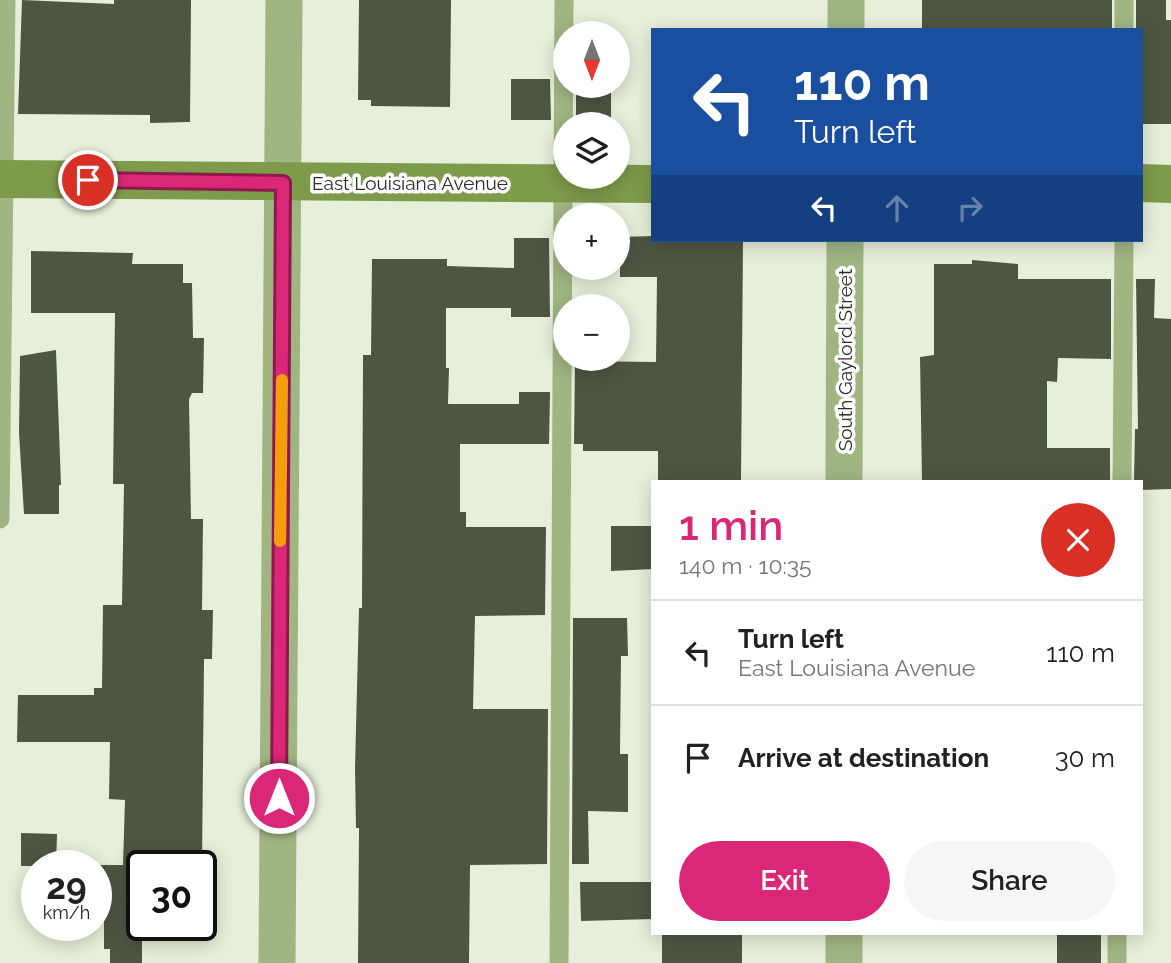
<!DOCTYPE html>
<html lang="en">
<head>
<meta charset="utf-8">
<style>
  body { margin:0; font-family:Raleway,sans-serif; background:#f6f6f6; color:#202124; height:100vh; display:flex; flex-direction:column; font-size:26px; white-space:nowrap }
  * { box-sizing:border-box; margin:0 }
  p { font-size:23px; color:#757577 }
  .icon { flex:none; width:38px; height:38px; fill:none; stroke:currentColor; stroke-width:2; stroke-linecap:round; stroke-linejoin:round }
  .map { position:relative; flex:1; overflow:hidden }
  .sheet { position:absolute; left:651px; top:480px; width:492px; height:455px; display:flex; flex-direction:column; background:#fff; border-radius:0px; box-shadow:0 4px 18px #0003 }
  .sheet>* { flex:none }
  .guide { position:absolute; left:651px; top:28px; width:492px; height:214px; border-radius:0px; box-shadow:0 4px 18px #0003; background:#1a4fa0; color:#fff; overflow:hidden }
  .needle { width:46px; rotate:180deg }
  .buttons { position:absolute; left:553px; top:21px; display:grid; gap:14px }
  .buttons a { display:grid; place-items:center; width:77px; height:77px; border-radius:50%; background:#fff; box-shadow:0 4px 18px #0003; font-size:35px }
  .speed { position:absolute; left:21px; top:850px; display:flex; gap:14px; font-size:35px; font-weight:700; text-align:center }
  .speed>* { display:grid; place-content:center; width:91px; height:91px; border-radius:50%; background:#fff; box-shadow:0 4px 18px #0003; line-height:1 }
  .speed small { font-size:18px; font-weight:400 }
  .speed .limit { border:4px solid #111; border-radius:10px; background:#fff; color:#111 }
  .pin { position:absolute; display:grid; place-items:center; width:60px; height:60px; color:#fff; margin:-30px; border:4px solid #fff; border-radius:50%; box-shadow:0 2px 7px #0007 }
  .me { position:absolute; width:77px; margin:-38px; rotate:0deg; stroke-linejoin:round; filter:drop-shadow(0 0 5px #0008) }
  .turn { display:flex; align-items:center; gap:24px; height:147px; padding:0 28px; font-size:32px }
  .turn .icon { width:91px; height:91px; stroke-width:2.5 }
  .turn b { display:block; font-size:49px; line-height:60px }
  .lanes { display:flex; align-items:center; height:66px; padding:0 28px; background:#0003; justify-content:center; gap:35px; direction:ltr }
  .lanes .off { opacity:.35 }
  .round { display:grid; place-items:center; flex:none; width:74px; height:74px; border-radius:37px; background:#f6f6f6 }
  .headline { display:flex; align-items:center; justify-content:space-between; height:119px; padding:0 28px }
  h1 { font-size:42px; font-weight:600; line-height:52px; color:#db2777 }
  .button { display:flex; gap:14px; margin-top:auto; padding:14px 28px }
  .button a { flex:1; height:80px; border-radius:42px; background:#db2777; color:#fff; font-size:28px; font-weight:600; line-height:80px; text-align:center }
  .button a+a { background:#f6f6f6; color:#202124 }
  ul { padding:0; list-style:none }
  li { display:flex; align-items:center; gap:21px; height:105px; padding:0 28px; border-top:2px solid #e0e0e0 }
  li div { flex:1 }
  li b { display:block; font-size:26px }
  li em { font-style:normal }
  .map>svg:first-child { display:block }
  .building { fill:#4e5643 }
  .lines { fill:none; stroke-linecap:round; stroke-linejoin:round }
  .lane { stroke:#a1b583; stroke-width:19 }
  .street { stroke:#a1b583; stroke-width:37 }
  .secondary { stroke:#7e9a4b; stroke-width:38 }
  .route-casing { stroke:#8e194d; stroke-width:18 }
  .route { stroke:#db2777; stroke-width:12 }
  .slow { stroke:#f59e0b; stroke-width:12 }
  .labels { text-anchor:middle; stroke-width:7; stroke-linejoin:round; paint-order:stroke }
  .street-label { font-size:19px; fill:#292d24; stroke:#fff }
</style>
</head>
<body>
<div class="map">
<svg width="1171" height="963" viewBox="0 0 1171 963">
  <rect width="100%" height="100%" fill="#e6efd9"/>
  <g class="building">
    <path d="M22,0L114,4V0H191L190,122L150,123V115L18,114Z"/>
    <path d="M359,0H451L450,107L371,106V100H358Z"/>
    <rect x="922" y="0" width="190" height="30"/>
    <path d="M1136,0H1166V20H1171V124H1141V30H1136Z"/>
    <path d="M511,79H550L551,120H511Z"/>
    <path d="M576,86H611V119L576,120Z"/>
    <path d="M653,236V240H743L741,481L658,480V451H583V444H574L575,361L656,362L657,277H620V237Z"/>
    <path d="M514,238H549L550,317H511V308H446V368H449L448,404H519V392H550L549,444H460V512H466V527H546L545,615L475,616L473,709H548L547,864L470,865L469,963H358L359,828H356L355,769L359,608H362L363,355H371L372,259H447V266L514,268Z"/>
    <path d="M31,251L133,253L132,264H183V283H192L193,338H204L203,393H192L189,399L191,519H203L202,610H213L212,659H204L202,866H142V963H110V949H104V914H96V865H123L125,800L109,799L110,742H17L18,695H94V688H102L103,605H122L124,484H113L115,313H31Z"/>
    <path d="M972,260L1018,264V279H1111V359L1058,358L1057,382L1047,381V448H1110V481H922L920,357L934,355V264H972Z"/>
    <path d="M1136,279H1155L1154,318L1171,319V489L1141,490V481H1134L1135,429H1138Z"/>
    <path d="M56,350L61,485H59V514H24L19,433L20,356Z"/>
    <path d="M611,526H653V569L611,571Z"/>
    <path d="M573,618H627L628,656H621L620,754H628V812L588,811L589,864H572Z"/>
    <path d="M21,833L57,834L56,866H21Z"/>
    <path d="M580,882H653V919L581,921Z"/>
    <path d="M662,933L742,934V963H662Z"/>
    <rect x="1057" y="933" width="44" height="30"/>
  </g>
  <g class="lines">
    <g class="lane">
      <path d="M1124,0V30"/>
      <path d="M1122,481L1124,240"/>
      <path d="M0,519L6,0"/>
      <path d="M559,963L564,0"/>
      <path d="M1117,963V933"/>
    </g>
    <g class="street">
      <path d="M846,30V0"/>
      <path d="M844,481L845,240"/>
      <path d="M277,963L284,0"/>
      <path d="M844,963V933"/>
    </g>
    <g class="secondary">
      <path d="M0,179L653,184"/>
      <path d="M1141,183L1171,184"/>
    </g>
  </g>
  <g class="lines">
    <defs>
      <path id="route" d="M88,180L283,183L279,798"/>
    </defs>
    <use href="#route" class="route-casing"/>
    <use href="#route" class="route"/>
    <path class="slow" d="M280,541L282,380"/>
  </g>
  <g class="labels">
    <g class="street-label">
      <text x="410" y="190">East Louisiana Avenue</text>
      <text transform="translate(845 360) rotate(-90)" y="7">South Gaylord Street</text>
    </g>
  </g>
</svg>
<div class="buttons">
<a><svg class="needle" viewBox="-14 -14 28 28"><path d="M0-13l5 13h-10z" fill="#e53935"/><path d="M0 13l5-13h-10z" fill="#757577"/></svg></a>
<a><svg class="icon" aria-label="layers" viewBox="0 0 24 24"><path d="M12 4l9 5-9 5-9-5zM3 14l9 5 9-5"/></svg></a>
<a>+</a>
<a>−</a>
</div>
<div class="speed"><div>29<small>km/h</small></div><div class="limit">30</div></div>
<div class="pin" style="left:88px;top:180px;background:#d93025"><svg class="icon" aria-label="arrive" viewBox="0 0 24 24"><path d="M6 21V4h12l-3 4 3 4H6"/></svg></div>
<svg class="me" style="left:279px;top:798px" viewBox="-20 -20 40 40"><circle r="17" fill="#db2777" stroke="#fff" stroke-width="3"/><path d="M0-11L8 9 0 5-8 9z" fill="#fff"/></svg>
<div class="guide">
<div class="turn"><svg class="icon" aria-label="left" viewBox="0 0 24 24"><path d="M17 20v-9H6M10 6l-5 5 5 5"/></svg><div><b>110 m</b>Turn left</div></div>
<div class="lanes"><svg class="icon" aria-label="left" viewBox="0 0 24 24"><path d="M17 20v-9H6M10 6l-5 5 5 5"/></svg><svg class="icon off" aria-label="ahead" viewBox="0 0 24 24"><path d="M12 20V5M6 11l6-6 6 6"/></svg><svg class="icon off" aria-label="right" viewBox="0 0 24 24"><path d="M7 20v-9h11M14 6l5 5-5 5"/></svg></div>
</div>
<section class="sheet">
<div class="headline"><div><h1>1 min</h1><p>140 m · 10:35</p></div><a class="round" style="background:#d93025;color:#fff"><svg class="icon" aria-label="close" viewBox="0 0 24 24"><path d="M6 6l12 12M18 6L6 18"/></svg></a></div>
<ul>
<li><svg class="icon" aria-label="left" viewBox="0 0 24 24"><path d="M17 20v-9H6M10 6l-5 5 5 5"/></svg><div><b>Turn left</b><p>East Louisiana Avenue</p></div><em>110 m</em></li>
<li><svg class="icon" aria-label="arrive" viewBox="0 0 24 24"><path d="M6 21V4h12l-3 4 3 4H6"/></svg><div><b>Arrive at destination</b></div><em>30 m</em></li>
</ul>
<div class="button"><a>Exit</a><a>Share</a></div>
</section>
</div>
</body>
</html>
